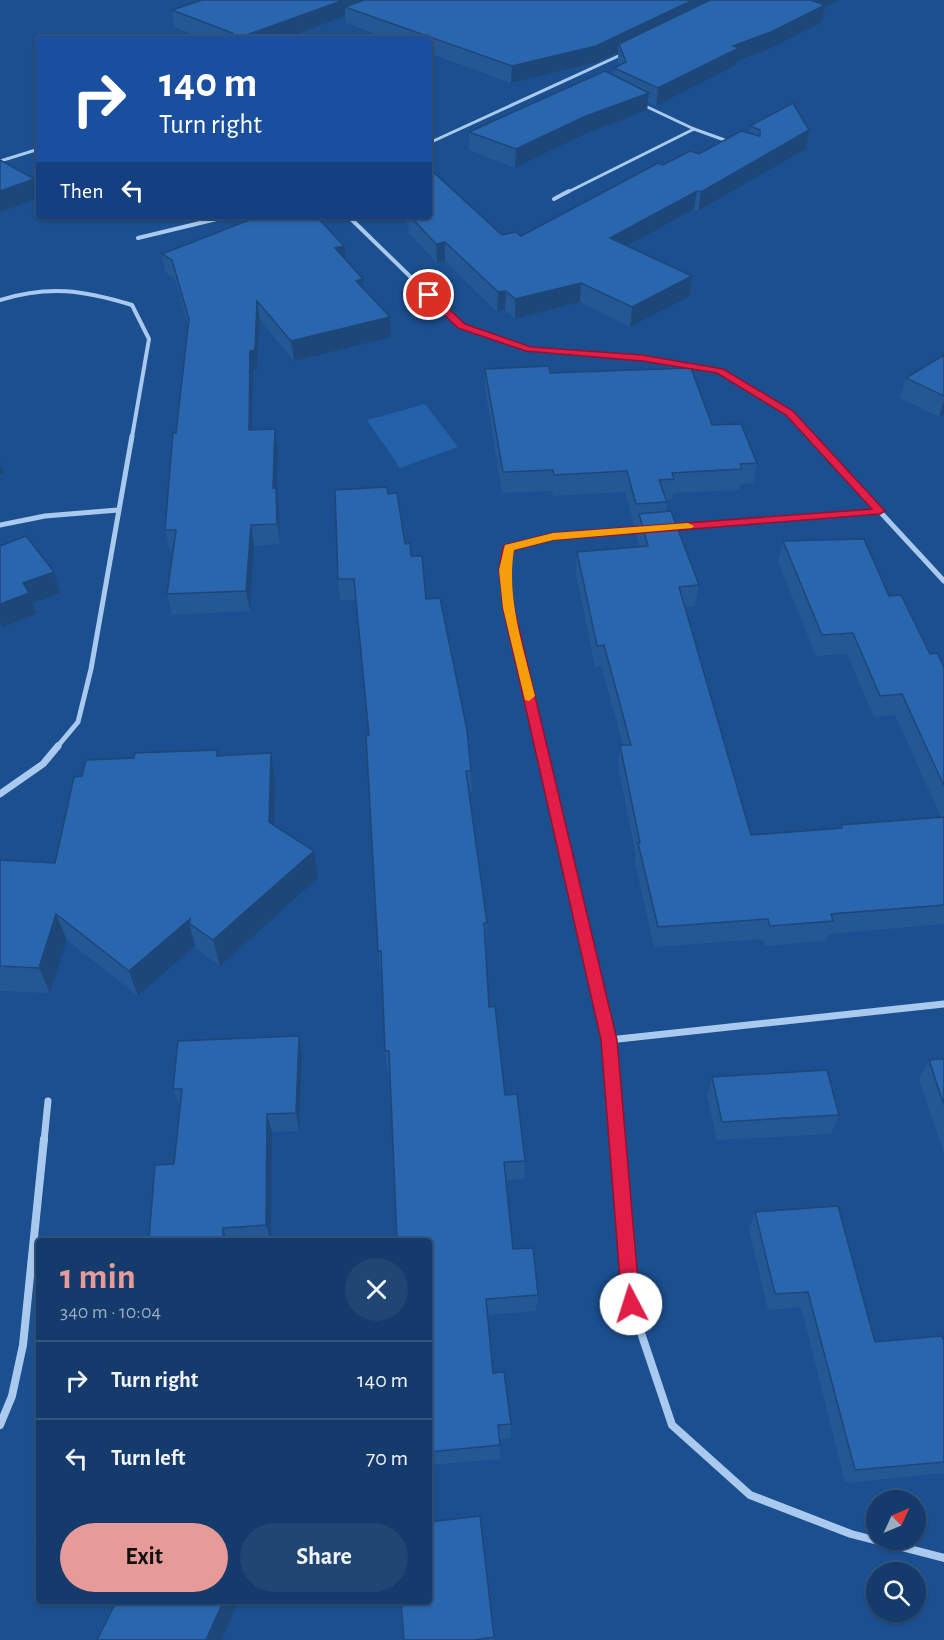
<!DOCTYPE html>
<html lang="en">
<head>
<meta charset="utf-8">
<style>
  body { margin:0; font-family:"Alegreya Sans",sans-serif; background:#214673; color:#f1f3f6; height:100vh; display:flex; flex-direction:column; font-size:22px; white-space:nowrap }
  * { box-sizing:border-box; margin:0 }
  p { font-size:20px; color:#9dadc1 }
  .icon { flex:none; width:33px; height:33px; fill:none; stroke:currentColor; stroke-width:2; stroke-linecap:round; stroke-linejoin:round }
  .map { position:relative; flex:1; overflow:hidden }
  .drawer { position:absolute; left:36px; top:1238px; width:396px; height:366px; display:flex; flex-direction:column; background:#143b6b; border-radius:6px; box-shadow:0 2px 4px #0004,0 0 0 2px #33557e }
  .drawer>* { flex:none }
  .hud { position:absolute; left:36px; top:36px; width:396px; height:183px; border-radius:6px; box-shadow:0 2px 4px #0004,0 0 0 2px #33557e; background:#1a4fa0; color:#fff; overflow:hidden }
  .needle { width:39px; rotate:46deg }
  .fabs { position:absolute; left:866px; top:1490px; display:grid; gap:12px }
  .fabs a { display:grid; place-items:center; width:60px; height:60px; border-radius:50%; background:#143b6b; box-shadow:0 2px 4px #0004,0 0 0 2px #33557e; font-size:30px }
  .pin { position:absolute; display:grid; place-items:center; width:51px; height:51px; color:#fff; margin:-26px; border:3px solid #fff; border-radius:50%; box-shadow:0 2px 6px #0007 }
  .me { position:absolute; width:66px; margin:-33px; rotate:355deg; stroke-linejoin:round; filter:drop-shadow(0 0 4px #0008) }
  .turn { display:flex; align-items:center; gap:21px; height:126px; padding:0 24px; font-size:27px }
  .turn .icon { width:78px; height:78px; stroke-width:2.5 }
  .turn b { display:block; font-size:42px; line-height:51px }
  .then { display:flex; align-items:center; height:57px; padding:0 24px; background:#0003; gap:12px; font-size:22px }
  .round { display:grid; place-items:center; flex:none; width:63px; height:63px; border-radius:32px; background:#214673 }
  .headline { display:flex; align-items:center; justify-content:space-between; height:102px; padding:0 24px }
  h1 { font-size:36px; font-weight:600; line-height:45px; color:#e69b98 }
  .cta { display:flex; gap:12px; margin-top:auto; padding:12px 24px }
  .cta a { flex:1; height:69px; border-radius:36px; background:#e69b98; color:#111; font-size:24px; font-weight:600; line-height:69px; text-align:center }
  .cta a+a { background:#214673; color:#f1f3f6 }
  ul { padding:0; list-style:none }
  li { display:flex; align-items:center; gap:18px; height:78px; padding:0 24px; border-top:2px solid #33557e }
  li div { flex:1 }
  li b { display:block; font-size:22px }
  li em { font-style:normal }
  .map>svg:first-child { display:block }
  .green { fill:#2461a8 }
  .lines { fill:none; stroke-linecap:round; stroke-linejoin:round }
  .street-far4 { stroke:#a9c9ee; stroke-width:3 }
  .street-far3 { stroke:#a9c9ee; stroke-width:4 }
  .street-far2 { stroke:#a9c9ee; stroke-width:5 }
  .street-far1 { stroke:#a9c9ee; stroke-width:7 }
  .street { stroke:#a9c9ee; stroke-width:8 }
  .wall { fill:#245895 }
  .shaded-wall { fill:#1d4779 }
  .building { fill:#2a66ad; stroke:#1d4779; stroke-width:1.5 }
  .route { fill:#e11d48; stroke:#92132f; stroke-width:1.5 }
  .slow { fill:#f59e0b }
</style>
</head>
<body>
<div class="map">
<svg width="944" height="1640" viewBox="0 0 944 1640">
  <rect width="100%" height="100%" fill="#1b4f8f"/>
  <path class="green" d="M425,404L458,447L400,468L367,420Z"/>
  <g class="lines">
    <g class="street-far4">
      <path d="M694,129L730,142"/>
      <path d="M429,143L625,53"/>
      <path d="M0,161L39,149"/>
      <path d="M566,193L694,129L641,104"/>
    </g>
    <g class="street-far3">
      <path d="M554,199L569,191"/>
      <path d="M348,216L461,326L530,349L643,358L720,371L789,413L811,437"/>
      <path d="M138,238L229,216"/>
      <path d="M0,300C49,285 83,290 132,305L149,339L132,437"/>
    </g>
    <g class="street-far2">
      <path d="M810,436L944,581"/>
      <path d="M0,525L45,516L118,510"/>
      <path d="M671,527L880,511"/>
      <path d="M57,747L78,722L91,669L132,436"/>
      <path d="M541,747C526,687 499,607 509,547L553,536L643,529"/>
    </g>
    <g class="street-far1">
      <path d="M540,746L609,1040L617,1141"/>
      <path d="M0,794L43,764L58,746"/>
      <path d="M609,1040L944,1004"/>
      <path d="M44,1141L48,1101"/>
    </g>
    <g class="street">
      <path d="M617,1139L631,1303L672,1425L750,1495L851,1534L944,1558"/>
      <path d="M0,1425L12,1396L23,1345L44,1139"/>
    </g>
  </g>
  <g class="wall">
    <path d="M202,0L825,7L822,22L769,49L737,61L736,65L656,106L648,102L647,110L585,134L515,168L469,150V132L613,75L614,68L619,65L618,61V52L595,63L511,83L429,53V39H389L346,23L345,16L284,39H206L174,27L172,10Z"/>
    <path d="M750,126L809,130L806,149L698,211L694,209L628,246L692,276L690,296L630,327L580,302L515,319L505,310L497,312L445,261L437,263L409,233L408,225L399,216H429L502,235L521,236L663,165L699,154L749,133Z"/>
    <path d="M304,218L344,246L345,259L391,337L294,361L260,320L257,369L253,370L252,430L278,449L277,491L279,508L280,544L254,546L250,611L172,615L167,594L173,550L170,551L165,530L188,324L175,279L165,272L162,254Z"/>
    <path d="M944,355V414L939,417L900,398L906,378Z"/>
    <path d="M485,369L550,373L712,425L757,463L753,483L740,484L739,490L673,493L672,500H667L666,512L699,585L695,606L685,607L751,835L839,828L841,825L941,817L895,715L874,717L847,654L816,656L778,562L783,541L889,596L930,654L944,667V924L829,934L826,941L765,946L763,939L654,947L635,863L636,857L618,766L620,745H623L601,666L595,667L576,573L577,552L640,547L636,535L638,525H634L625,492L553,496L552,491L502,493L485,389Z"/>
    <path d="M388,494L405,544L411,556L426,599L471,771L472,792H469L487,923V943H486L489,1007L505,1095L525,1161L524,1179L506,1180L513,1249L538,1295L536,1311L487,1315L493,1373L511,1424L510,1438L500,1439V1459L429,1465V1240L390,1070H387L385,1051L382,970L380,971L378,951L369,735L356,600H340L338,579Z"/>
    <path d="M271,753L275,780L274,826L318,878L220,966L196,949L195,946L138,996L67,940L50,993L0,991V860L55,863L82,776L218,756Z"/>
    <path d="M302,1055L299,1131L272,1132L271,1240H149L174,1164L180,1107L173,1089Z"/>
    <path d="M944,1059V1153L919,1079L929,1060Z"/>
    <path d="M712,1077L839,1115L831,1134L717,1140L707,1096Z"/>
    <path d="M755,1212L875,1342L944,1341V1473L845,1483L801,1307L768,1310L749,1229Z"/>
    <path d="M494,1637V1640H404Z"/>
  </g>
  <g class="shaded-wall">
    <path d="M344,0H389L345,7V16L284,39H238Z"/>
    <path d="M693,0H724L619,44L618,52L595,63L511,83L512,66Z"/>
    <path d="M810,0H839L825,7L822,22L769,49L737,61L736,65L656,106L658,88L733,46Z"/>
    <path d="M649,93L647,110L585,134L515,168L516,149L586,116Z"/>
    <path d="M809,130L806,149L698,211L701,192Z"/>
    <path d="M34,179L39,198L0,212V191Z"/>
    <path d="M697,191L694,209L608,257L610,238Z"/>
    <path d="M445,242V261L437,263L436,244Z"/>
    <path d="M344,246L346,264L335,248Z"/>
    <path d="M692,276L690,296L630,327L632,307Z"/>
    <path d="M363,279L364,298L356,281Z"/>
    <path d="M581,283L580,302L515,319V299Z"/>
    <path d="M506,291L505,310L497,312L498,292Z"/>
    <path d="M257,301L260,320L257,369L253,370L252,450L249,430L250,351Z"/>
    <path d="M390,317L391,337L294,361L291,341Z"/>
    <path d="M944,400V414L939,417Z"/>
    <path d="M275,429L278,449L277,491L279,508L280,544L273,488Z"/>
    <path d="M0,462L4,473L0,475Z"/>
    <path d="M251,525L254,546L250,611L246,591Z"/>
    <path d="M54,572L60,593L33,603L36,614L2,627L0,621V604L23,583Z"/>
    <path d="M271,753L275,780L274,849L269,822Z"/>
    <path d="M314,851L318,878L220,966L213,940Z"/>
    <path d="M56,914L67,940L50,993L39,968Z"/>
    <path d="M190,919L189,923L195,946L138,996L129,971Z"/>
    <path d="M299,1036L302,1055L299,1131L296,1113Z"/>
    <path d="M267,1114L272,1132L271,1240L266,1225Z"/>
    <path d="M223,1228L227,1240H223Z"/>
    <path d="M224,1600H239L222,1640H206Z"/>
  </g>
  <g class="building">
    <path d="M202,0H344L238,38L232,33L172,10Z"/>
    <path d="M364,0H693L596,46L512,66L345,7Z"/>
    <path d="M710,0H810L825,5L771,32L733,46L739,48L658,88L614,68L626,62L619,44Z"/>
    <path d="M605,71L649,93L586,116L516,149L469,132Z"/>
    <path d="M793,103L809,130L701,192L697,191L610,238L692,276L632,307L581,283L515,299L506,291L498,292L445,242L436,244L410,216H429V171L431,170L502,235L516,232L521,236L658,163L663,165L690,151L699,154L741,131L760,136V130L750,126Z"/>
    <path d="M0,160L34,179L0,191Z"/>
    <path d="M260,216H302L304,218L316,216L344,246L335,248L363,279L356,281L390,317L291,341L257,301L255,350L250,351L249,430L275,429L273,488H276L277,524L251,525L246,591L167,594L176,530H165L173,433H176L189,319L172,260L162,254Z"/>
    <path d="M944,355V396L906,378Z"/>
    <path d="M549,366L550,373L691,368L712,425L741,424L757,463L740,464L742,469L672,473L674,479L659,480L667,502L636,504L627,471L554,475L553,470L503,472L485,369Z"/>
    <path d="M387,487L388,494L397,493L405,544L410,543L411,556H422L426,599L440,598L467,730L471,771H466L487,923H484L489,1007L495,1006L505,1095L517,1094L525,1161L504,1162L513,1249L533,1248L538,1295L486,1299L493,1373L504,1372L511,1424L498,1425L500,1445L429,1452V1240H397L389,1051H385L381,951H378L366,735H369L354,579H338L335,490Z"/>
    <path d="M671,511L699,585L679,587L751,835L842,828L841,825L944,817V905L831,914L833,921L770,926L768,919L658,927L638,843H640L620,745H631L604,645L597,646L577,552L648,546L639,514Z"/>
    <path d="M26,536L54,572L23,583L29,593L0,604V546Z"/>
    <path d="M864,539L889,596L901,595L930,654L937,653L944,667V786L902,694L880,696L853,633L822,635L783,541Z"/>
    <path d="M217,750V756L271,753L269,822L314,851L213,940L189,923L190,919L129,971L56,914L39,968L0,966V860L55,863L74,777L82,776L86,760L134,758L135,753Z"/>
    <path d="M299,1036L296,1113L267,1114L266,1225L223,1228V1240H149L155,1165L174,1164L182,1089H173L178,1041Z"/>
    <path d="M944,1059V1105L929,1060Z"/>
    <path d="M827,1070L839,1115L722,1122L712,1077Z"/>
    <path d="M838,1206L875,1342L942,1336L944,1341V1462L855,1470L808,1292L775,1294L755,1212Z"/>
    <path d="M480,1516L494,1637L474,1640H404L401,1600H429V1522Z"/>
    <path d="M39,1535V1545L34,1543Z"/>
    <path d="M117,1600H224L206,1640H97Z"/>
  </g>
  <path class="route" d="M426,293H432L465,324L531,347L642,355L723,369L793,411L885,511L880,514L553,540L514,550L510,570L514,608L617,1040L640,1304L637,1310L631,1312L624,1310L622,1304L601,1040L503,608L499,570L503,547L505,545L553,533L872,509L786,415L717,373L642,361L526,351L458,328L426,297Z"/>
  <path class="slow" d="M688,523L694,526L692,528L553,540L514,550C506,599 524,649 535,696L529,701L525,700L503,608L499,570L505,545L553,533Z"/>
</svg>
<div class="fabs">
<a><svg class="needle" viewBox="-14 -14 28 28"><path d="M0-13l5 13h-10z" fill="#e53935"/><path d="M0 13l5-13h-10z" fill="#9dadc1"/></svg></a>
<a><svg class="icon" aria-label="search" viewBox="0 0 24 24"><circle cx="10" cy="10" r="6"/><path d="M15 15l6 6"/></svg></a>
</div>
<div class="pin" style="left:429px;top:295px;background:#d93025"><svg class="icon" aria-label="arrive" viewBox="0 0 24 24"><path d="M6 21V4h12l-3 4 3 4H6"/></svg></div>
<svg class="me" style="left:631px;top:1304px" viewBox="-20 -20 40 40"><circle r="19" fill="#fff"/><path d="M0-13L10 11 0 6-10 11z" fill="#e11d48"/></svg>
<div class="hud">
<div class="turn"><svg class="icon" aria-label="right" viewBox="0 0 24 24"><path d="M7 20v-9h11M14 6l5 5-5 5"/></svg><div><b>140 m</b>Turn right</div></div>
<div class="then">Then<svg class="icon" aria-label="left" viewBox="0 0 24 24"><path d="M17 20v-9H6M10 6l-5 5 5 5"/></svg></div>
</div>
<section class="drawer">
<div class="headline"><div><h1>1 min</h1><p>340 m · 10:04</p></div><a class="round"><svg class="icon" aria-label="close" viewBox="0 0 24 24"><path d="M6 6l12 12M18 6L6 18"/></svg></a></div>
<ul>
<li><svg class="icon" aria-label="right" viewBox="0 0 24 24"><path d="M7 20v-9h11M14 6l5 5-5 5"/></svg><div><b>Turn right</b></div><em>140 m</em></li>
<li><svg class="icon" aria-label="left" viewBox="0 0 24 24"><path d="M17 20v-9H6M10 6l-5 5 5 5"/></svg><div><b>Turn left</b></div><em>70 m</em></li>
</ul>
<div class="cta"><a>Exit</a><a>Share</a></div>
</section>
</div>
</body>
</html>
